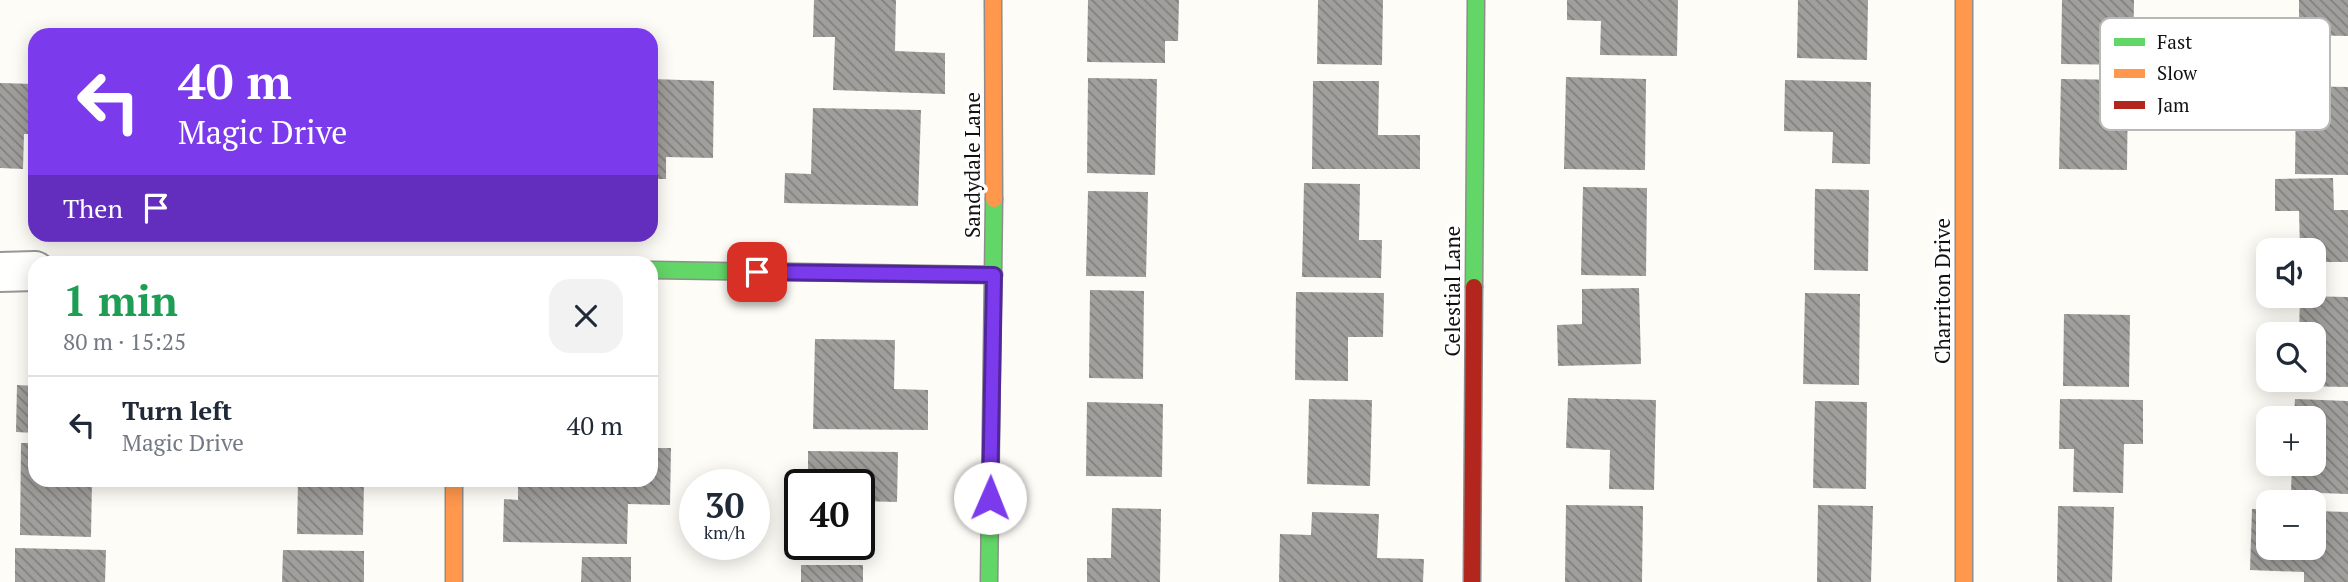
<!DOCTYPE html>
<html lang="en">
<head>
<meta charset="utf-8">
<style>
  body { margin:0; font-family:"PT Serif",serif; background:#f2f2f3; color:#1f2937; height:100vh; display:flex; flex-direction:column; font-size:26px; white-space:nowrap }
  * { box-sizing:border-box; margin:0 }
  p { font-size:23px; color:#747a83 }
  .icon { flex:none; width:38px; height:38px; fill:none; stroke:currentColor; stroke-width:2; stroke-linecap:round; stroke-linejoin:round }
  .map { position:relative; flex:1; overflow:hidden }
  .panel { position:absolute; left:28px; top:256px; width:630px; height:231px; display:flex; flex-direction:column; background:#fff; border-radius:21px; box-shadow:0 4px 18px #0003 }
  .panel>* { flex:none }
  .banner { position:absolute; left:28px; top:28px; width:630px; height:214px; border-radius:21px; box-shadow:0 4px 18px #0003; background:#7c3aed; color:#fff; overflow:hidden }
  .tools { position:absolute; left:2256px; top:238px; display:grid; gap:14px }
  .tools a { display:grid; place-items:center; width:70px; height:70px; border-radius:14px; background:#fff; box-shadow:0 4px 18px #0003; font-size:35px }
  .speed { position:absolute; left:679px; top:469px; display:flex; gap:14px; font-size:35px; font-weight:700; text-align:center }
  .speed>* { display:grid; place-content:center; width:91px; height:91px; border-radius:50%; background:#fff; box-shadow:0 4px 18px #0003; line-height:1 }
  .speed small { font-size:18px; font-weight:400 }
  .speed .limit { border:4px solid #111; border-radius:10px; background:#fff; color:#111 }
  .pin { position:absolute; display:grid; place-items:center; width:60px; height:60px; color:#fff; margin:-30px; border-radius:14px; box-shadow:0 4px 10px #0006 }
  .me { position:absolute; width:77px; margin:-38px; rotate:1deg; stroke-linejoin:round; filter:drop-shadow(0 0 5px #0008) }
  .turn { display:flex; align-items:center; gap:24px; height:147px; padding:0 35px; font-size:32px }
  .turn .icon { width:91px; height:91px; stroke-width:2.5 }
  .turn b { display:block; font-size:49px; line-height:60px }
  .then { display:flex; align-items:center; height:66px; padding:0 35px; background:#0003; gap:14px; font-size:26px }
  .round { display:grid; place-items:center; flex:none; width:74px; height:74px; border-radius:21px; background:#f2f2f3 }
  .overview { display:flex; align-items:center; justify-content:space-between; height:119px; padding:0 35px }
  h1 { font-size:42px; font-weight:700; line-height:52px; color:#1e9e55 }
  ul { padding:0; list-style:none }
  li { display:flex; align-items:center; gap:21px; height:98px; padding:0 35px; border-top:2px solid #e0e1e3 }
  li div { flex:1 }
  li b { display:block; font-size:26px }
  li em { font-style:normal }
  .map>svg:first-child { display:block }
  .building { fill:url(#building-back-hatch) }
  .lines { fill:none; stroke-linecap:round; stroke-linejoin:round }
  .street-casing { stroke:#979795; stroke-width:42 }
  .fast-casing { stroke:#8e8d8b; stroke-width:19 }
  .slow-casing { stroke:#8e8d8b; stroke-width:19 }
  .jam-casing { stroke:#8e8d8b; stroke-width:19 }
  .street { stroke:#fffffe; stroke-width:38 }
  .fast { stroke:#63d668; stroke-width:16 }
  .slow { stroke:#ff974d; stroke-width:16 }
  .jam { stroke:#b3261e; stroke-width:16 }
  .route-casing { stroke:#51269a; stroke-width:18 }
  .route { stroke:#7c3aed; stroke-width:12 }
  .labels { text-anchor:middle; stroke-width:7; stroke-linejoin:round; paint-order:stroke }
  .street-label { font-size:21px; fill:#111; stroke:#fff }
  .key { fill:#fff; stroke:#b8b8b8; stroke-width:2 }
  .key-label { font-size:19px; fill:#111 }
</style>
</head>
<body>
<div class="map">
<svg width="2348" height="582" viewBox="0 0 2348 582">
  <defs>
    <pattern id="building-back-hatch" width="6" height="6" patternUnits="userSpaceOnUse" patternTransform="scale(1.75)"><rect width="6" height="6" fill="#a19f9c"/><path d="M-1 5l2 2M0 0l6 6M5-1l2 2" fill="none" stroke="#82807e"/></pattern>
  </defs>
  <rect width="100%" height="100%" fill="#fdfcf7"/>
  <g class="building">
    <path d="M814,0H896L895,51L945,53V94L833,90L835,37H813Z"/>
    <path d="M1088,0H1179L1178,41H1165V63L1087,62Z"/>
    <path d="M1318,0H1383L1382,65L1317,64Z"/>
    <path d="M1567,0H1678L1677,56L1600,55L1601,21L1567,20Z"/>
    <path d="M1798,0H1868L1867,60L1797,58Z"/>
    <path d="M2062,0H2134L2133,65L2061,64Z"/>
    <path d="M2299,0H2348V36L2299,35Z"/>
    <path d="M1566,77L1646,79L1645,170L1564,169Z"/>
    <path d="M1088,78L1157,79L1155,175L1087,173Z"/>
    <path d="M651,79L714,81L713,158L666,157V179H651Z"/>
    <path d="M2061,79L2128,80L2127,170L2059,169Z"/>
    <path d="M1785,80L1871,82L1870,164L1832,163L1833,132L1784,131Z"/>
    <path d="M1313,81H1379L1378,135H1420V169H1312Z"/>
    <path d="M0,83L35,84V134H24L23,169L0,168Z"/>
    <path d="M2296,86L2348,87V175L2295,174Z"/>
    <path d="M813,108L921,110L918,206L784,203L785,173L811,174Z"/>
    <path d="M2333,178L2334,210H2348V262H2314V250H2300L2299,211H2275V179Z"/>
    <path d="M1304,183L1360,184L1359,240H1382L1381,278L1302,277Z"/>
    <path d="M1583,187L1647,188L1646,276L1581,275Z"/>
    <path d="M1815,189L1869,190L1868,271L1814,270Z"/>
    <path d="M1088,191L1148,192L1146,277L1086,276Z"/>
    <path d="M1639,288L1641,364L1558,366L1557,325L1582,324V289Z"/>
    <path d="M1090,290L1144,291L1143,379L1089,378Z"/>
    <path d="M1296,292L1384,293L1383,337H1348V381L1295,380Z"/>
    <path d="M1805,293L1860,294L1859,385L1803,384Z"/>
    <path d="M2300,296L2348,297V387L2298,386V380H2314V334H2299Z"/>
    <path d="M2064,314L2130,315L2129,387L2063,386Z"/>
    <path d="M815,339L895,340L894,389L928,390V430L813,429Z"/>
    <path d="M17,385L35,386V433L16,432Z"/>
    <path d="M1568,398L1656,400L1654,490L1609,489L1610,450L1566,448Z"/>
    <path d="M1309,399L1372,400L1370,486L1307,484Z"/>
    <path d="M2060,399L2143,400V444H2124L2123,493L2073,492L2074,449H2059Z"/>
    <path d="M2295,399L2348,401V494L2291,492L2292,464H2314V418H2294Z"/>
    <path d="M1815,401L1867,402L1866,489L1813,488Z"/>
    <path d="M1087,402L1163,404L1162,477L1086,476Z"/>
    <path d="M21,443H35V480H92L91,537L20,535Z"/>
    <path d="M651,448H671L670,505L628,504L627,544L503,542L504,499L518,500V480H651Z"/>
    <path d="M808,451L898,452L897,502L859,501V485H808Z"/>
    <path d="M298,480H364L363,535L297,534Z"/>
    <path d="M1566,505L1643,506L1642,582H1565Z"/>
    <path d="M1818,505L1873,506L1871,582H1817Z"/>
    <path d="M2058,506L2114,507L2112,582H2057Z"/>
    <path d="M1112,508L1161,509L1160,582H1087V558H1111Z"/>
    <path d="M2252,509H2268V548H2314V511L2348,512V582H2304V572L2250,570Z"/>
    <path d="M1312,512L1379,514L1377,558L1424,559L1423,582H1279L1280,534L1311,535Z"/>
    <path d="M807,544H855V548L807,547Z"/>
    <path d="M15,548L106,550L105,582H15Z"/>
    <path d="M283,550L364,551V582H282Z"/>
    <path d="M582,557H631V582H581Z"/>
    <rect x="801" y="565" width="62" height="17"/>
  </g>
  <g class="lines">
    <defs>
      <path id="street" d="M0,272L35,271"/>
      <g id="fast">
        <path d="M651,270L994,275"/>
        <path d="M1474,287L1476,0"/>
        <path d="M989,582L994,199"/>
      </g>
      <g id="slow">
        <path d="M993,0L994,199"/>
        <path d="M1964,0V582"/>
        <path d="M454,480V582"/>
      </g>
      <path id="jam" d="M1472,582L1474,287"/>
    </defs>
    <use href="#street" class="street-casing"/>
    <use href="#fast" class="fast-casing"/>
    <use href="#slow" class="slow-casing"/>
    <use href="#jam" class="jam-casing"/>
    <use href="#street" class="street"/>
    <use href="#fast" class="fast"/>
    <use href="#slow" class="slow"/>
    <use href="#jam" class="jam"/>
  </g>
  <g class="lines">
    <defs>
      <path id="route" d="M757,272L994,275L990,498"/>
    </defs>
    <use href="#route" class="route-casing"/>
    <use href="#route" class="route"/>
  </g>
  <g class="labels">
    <g class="street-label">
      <text transform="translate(973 165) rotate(-90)" y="7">Sandydale Lane</text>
      <text transform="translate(1453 291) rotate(-90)" y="7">Celestial Lane</text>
      <text transform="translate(1943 291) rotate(-90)" y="7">Charriton Drive</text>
    </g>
  </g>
  <rect x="2100" y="18" width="230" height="112" rx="10" class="key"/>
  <rect x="2114" y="38" width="31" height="8" fill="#63d668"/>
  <rect x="2114" y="69" width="31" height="9" fill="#ff974d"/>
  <rect x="2114" y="101" width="31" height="8" fill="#b3261e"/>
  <g class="key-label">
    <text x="2157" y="49">Fast</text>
    <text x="2157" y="80">Slow</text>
    <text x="2157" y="112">Jam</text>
  </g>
</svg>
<div class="tools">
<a><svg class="icon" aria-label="sound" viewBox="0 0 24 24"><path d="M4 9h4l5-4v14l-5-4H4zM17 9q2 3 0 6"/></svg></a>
<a><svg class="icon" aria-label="search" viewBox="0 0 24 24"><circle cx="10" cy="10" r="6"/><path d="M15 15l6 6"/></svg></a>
<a>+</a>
<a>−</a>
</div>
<div class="speed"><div>30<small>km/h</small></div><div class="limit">40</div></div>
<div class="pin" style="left:757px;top:272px;background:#d93025"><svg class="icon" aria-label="arrive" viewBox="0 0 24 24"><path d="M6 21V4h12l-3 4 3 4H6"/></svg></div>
<svg class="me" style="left:990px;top:498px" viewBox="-20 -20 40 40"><circle r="19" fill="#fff"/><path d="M0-13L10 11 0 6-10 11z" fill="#7c3aed"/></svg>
<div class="banner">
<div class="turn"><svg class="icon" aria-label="left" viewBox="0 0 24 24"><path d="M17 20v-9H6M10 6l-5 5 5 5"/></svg><div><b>40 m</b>Magic Drive</div></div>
<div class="then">Then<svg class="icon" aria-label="arrive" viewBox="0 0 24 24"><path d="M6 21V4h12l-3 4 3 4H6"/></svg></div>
</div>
<section class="panel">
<div class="overview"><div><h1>1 min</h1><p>80 m · 15:25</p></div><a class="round"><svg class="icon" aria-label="close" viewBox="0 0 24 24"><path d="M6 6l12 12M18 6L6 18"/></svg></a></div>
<ul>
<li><svg class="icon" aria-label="left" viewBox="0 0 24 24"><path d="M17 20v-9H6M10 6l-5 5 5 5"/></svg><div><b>Turn left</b><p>Magic Drive</p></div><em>40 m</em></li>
</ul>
</section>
</div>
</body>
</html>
